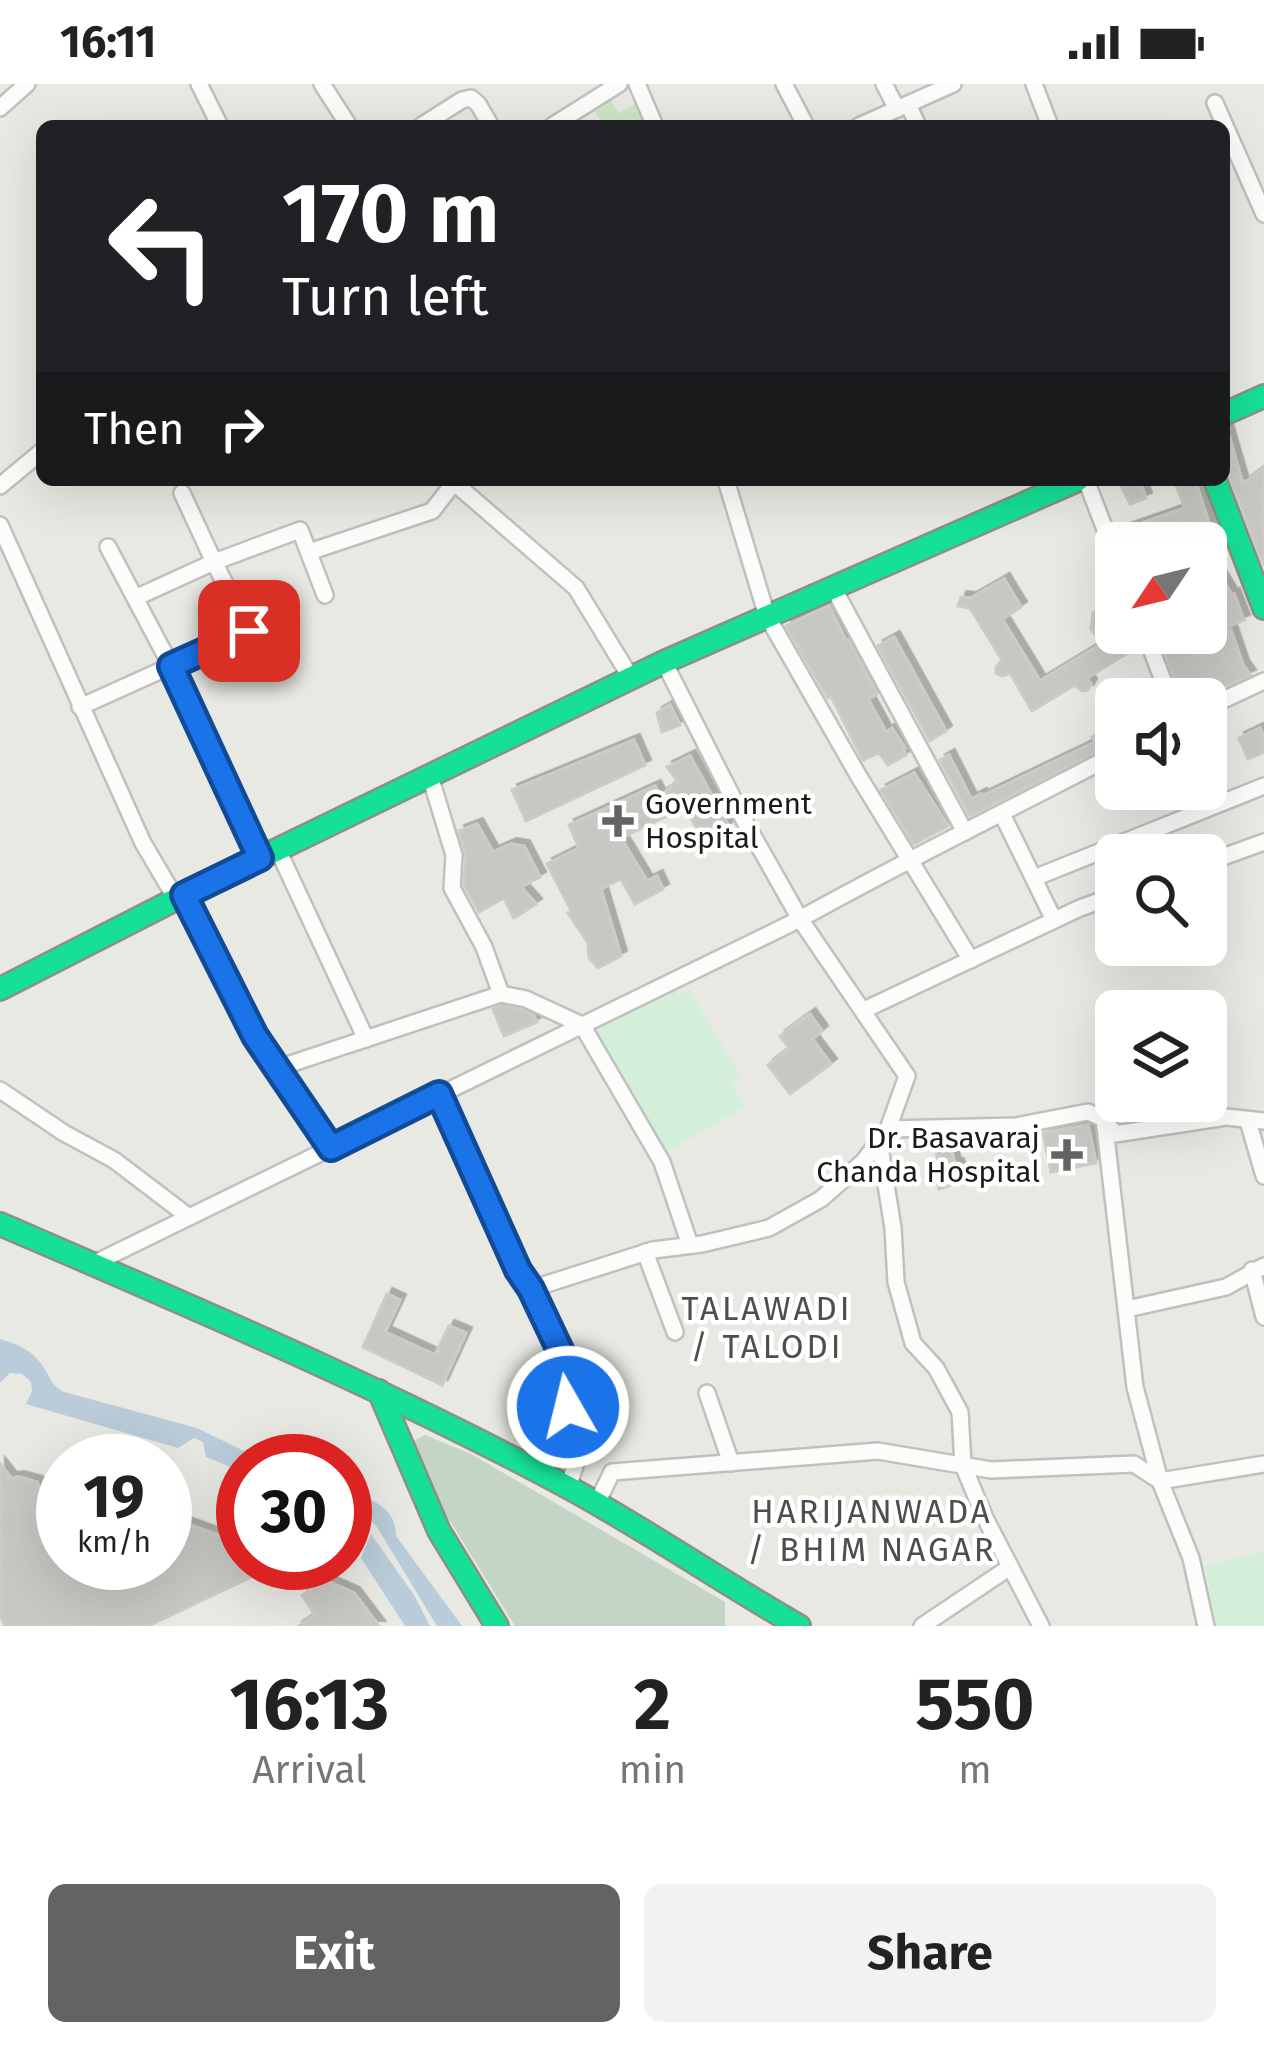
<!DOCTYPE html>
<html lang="en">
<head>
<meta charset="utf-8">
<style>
  body { margin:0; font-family:"Fira Sans",sans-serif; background:#f2f2f2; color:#222; height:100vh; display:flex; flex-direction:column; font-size:45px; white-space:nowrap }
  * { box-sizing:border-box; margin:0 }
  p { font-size:39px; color:#767676 }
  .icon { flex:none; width:66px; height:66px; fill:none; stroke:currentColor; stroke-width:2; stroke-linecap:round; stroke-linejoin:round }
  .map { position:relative; height:1542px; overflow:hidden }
  .sheet { display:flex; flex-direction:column; background:#fff; flex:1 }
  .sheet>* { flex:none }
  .banner { position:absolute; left:36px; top:36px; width:1194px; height:366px; border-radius:18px; box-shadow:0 12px 48px #0002; background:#202124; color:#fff; overflow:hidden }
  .needle { width:78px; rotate:235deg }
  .controls { position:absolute; left:1095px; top:438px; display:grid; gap:24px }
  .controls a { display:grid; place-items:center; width:132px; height:132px; border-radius:18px; background:#fff; box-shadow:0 12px 48px #0002; font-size:60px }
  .speed { position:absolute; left:36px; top:1350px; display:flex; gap:24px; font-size:60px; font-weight:700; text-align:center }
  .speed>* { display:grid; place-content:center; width:156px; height:156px; border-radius:50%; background:#fff; box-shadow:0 12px 48px #0002; line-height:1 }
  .speed small { font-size:30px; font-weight:400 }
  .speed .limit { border:18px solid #d22; background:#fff; color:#111 }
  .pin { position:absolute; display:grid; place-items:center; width:102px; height:102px; color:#fff; margin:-51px; border-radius:24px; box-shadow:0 6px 18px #0006 }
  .me { position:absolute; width:132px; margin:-66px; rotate:352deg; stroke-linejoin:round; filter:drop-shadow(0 0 9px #0008) }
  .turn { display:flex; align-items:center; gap:42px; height:252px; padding:0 48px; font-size:54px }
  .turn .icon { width:156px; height:156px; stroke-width:2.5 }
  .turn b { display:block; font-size:84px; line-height:102px }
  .then { display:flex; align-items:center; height:114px; padding:0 48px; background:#0003; gap:24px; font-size:45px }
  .eta { display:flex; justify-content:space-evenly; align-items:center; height:204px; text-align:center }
  .eta b { font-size:72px; font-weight:700; line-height:84px }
  .cta { display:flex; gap:24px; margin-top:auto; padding:24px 48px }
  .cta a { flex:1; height:138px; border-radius:18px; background:#636361; color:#fff; font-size:48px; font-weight:700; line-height:138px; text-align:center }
  .cta a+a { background:#f2f2f2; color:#222 }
  .status { display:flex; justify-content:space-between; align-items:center; height:84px; padding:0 60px; background:#fff; direction:ltr }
  .status svg { height:33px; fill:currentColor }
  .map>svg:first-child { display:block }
  .grass { fill:#cfe5c5 }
  .cemetery { fill:#c4d4c7 }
  .park { fill:#d3eed9 }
  .water { fill:#baccd9 }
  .building { fill:#c7c7c3; stroke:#cccbc5; stroke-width:3; filter:url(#shadow) }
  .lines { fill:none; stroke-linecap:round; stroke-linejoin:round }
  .street-casing { stroke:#c0c0be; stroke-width:20 }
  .fast-casing { stroke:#8b917e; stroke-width:26 }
  .street { stroke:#fcfcfb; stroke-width:15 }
  .fast { stroke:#16e098; stroke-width:21 }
  .route-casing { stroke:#114b97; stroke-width:30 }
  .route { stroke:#1a73e8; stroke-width:21 }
  .poi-dot { fill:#636361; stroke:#fff; stroke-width:4.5 }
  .labels { text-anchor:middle; stroke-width:9; stroke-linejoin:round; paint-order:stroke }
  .poi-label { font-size:30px; fill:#1b1b1b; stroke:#fff; text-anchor:start }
  .neighbourhood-label { font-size:33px; letter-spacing:3px; fill:#4e4e4e; stroke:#fff }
</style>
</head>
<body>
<div class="status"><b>16:11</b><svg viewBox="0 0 49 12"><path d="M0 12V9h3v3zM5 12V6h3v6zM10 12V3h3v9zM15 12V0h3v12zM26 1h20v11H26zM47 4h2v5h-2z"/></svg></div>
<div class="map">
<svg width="1264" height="1542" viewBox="0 0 1264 1542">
  <defs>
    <filter id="shadow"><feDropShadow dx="5.5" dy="-5.5" stdDeviation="0" flood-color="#0004"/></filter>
  </defs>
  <rect width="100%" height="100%" fill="#e9e9e3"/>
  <path class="grass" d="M607,12L619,29L638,18L651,42H603L592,22Z"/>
  <path class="cemetery" d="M425,1351L471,1370L725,1518V1542H515L424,1395L412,1358Z"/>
  <g class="park">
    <path d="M673,903L679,912L689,906L741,993L732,1000L745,1022L664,1070L594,946Z"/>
    <path d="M1264,1467V1542H1216L1205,1483Z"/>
  </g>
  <g class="water">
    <path d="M0,1255C19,1261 33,1266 44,1284C52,1296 51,1301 64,1308L197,1344L242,1366L273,1377H243V1388L206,1373L203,1358L194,1354L178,1364L26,1320L32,1307L31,1298L22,1290L10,1289L0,1299Z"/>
    <path d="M345,1407C370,1414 396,1422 396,1452L462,1542H437L377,1443L358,1423H345Z"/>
    <path d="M371,1450L414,1511L430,1542H405L361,1474Z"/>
  </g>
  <g class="building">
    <path d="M1227,345L1243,400L1264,384V482L1229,391L1224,384V346Z"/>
    <path d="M1118,396H1139L1146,414L1130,420Z"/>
    <path d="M1174,396H1195L1211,446L1192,454L1194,459H1123L1119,447L1185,424Z"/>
    <path d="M1218,488L1232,511L1234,510L1244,536L1227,543L1212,506L1206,508V495Z"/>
    <path d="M1004,495L1021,523L1002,535L1040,597L1101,560L1091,545L1093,529L1096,527L1101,526L1128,569L1087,594L1091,600L1088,606L1082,607L1075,601L1032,627L1010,589L1002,592L996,589V583L1002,576L970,524L958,522L961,513L971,514Z"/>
    <path d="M829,522L846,557L848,556L877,610L868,615L886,648L892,644L905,664L903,666L906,671L888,681L879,669L863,676L831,612L828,614L786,542Z"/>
    <path d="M1231,546L1243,581L1250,591L1198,615H1182L1164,566L1169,564L1163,549H1199L1201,556Z"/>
    <path d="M894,553L946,647L930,657L878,562Z"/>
    <path d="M670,621L680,641L662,648L657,629Z"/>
    <path d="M1260,644L1264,652V668L1248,675L1239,654Z"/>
    <path d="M1116,646V658L970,732L940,676L949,671L971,715L981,710L982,712L1095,658L1092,653L1104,647L1106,650Z"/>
    <path d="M634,656L645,681L526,737L512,706Z"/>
    <path d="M690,672L728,741L715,757L698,760L691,749L697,744L684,724L621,754L647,797L657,792L663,805L635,820L621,795L601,805L621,872L598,884L589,874L588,859L568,829L572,828L547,780L579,764L569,741L655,702L660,712L678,698L667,683Z"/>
    <path d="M914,689L948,742L914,760L881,706Z"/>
    <path d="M477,740L493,768L511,760L524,762L540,793L521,803L536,820L514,834L504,814L479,828L464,801L466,771L459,747Z"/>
    <path d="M502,922L522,926L534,932L537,938L504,952L493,925Z"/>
    <path d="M810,930L822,947L812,955L831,980L790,1010L768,981L790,965L780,952Z"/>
    <path d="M1088,1041L1096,1079L1051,1088L1043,1049Z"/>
    <path d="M933,1056H949L955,1080H958L963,1097L939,1105L935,1086L940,1085Z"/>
    <path d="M387,1210L400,1216L385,1248L435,1271L449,1242L466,1249L442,1301L363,1263Z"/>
    <path d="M0,1380L11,1394L19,1393L37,1398L52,1432L40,1441L52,1467L63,1462V1479H165V1432L243,1460V1479H281L148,1542H5L0,1531Z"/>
    <path d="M327,1497L354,1509L379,1542H299L315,1531L302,1511Z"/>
  </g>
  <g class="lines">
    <defs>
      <g id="street">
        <path d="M199,0L220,42"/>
        <path d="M322,0L349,42"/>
        <path d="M637,0L655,42"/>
        <path d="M784,0L806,42"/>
        <path d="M884,0L897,25"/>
        <path d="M1034,0L1050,42"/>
        <path d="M1215,19L1264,130"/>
        <path d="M908,20L918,42"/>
        <path d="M0,24L27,0"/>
        <path d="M421,42L462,16L471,14L478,20L491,42"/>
        <path d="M552,42L619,0"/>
        <path d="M859,42L953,0"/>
        <path d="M451,396L576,504L631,594"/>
        <path d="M726,396L767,532L858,691L971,876"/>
        <path d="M1086,396L1116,474"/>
        <path d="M0,402L42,367"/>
        <path d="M0,441L143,759L176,815"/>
        <path d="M108,463L171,582L260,774"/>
        <path d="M309,468L432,427L453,400"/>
        <path d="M834,505L965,748"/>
        <path d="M135,514L214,478L182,409"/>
        <path d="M249,547L214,478L300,446L325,511"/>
        <path d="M1145,549L1170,615"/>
        <path d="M80,623L290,528"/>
        <path d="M1206,624L1264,597"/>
        <path d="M1002,730L1054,836"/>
        <path d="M278,766L366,955"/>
        <path d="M1206,779L1264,758"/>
        <path d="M1034,794L1264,702"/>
        <path d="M184,811L255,952L331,1064"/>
        <path d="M501,910L526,915L582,941L662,1078L690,1161"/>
        <path d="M864,926L1080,824L1116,811"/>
        <path d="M278,984L501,910L484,863L452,804L454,771L430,692"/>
        <path d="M0,1006L64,1049L114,1076L189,1133"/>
        <path d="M439,1009L517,1186L531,1205L568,1283V1323L581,1363L568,1404"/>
        <path d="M1104,1035L1135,1303L1160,1397L1191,1474L1206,1542"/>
        <path d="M1248,1037L1264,1092"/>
        <path d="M888,1045L1016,1042L1088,1028L1104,1035L1115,1050L1226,1033L1264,1037"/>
        <path d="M879,1057L893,1144L896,1198L913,1259L936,1284L960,1328L963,1381L985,1434L1041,1542"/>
        <path d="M645,1168L675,1248"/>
        <path d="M93,1180L800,835C904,777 1011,725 1116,670"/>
        <path d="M1252,1186L1264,1233"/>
        <path d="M531,1205L653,1166L702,1160L769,1144L821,1115L863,1078L888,1045L907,992L800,835L744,736L664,578"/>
        <path d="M1127,1225L1226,1203L1264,1182"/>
        <path d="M707,1309L731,1379"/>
        <path d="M596,1421L612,1388L878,1367L991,1386L1134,1380L1160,1397L1264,1380"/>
        <path d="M922,1542L1010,1483"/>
      </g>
      <g id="fast">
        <path d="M1224,330L1264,312"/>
        <path d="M1215,396L1264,524"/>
        <path d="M0,905L184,811L664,578L1078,396"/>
        <path d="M0,1140C190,1222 381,1303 564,1401C644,1444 720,1497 799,1542"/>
        <path d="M379,1307L439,1447L497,1542"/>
      </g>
    </defs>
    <use href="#street" class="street-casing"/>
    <use href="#fast" class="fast-casing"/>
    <use href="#street" class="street"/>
    <use href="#fast" class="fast"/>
  </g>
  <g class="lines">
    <defs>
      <path id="route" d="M249,547L171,582L260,774L184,811L255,952L331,1064L439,1010L518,1186L531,1205L568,1283V1323"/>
    </defs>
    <use href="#route" class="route-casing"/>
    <use href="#route" class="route"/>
  </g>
  <g class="poi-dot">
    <path d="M612 719h12v12h12v12h-12v12h-12v-12h-12v-12h12z"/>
    <path d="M1061 1053h12v12h12v12h-12v12h-12v-12h-12v-12h12z"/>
  </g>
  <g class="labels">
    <g class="poi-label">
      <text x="645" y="730">Government<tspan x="645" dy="34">Hospital</tspan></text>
      <text x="1040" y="1064" text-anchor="end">Dr. Basavaraj<tspan x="1040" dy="34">Chanda Hospital</tspan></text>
    </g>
    <g class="neighbourhood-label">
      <text x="767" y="1236">TALAWADI<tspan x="767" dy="38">/ TALODI</tspan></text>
      <text x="872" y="1439">HARIJANWADA<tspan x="872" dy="38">/ BHIM NAGAR</tspan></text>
    </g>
  </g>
</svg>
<div class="controls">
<a><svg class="needle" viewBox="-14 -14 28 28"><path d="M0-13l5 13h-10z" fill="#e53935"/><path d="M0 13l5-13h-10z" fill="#767676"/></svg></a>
<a><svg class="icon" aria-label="sound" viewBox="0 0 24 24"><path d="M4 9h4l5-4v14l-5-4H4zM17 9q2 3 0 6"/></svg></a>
<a><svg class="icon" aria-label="search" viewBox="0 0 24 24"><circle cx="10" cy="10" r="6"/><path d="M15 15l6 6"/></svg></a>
<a><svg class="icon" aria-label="layers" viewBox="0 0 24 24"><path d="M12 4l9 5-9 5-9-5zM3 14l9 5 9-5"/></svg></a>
</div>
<div class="speed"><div>19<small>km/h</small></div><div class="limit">30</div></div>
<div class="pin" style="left:249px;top:547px;background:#d93025"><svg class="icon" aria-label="arrive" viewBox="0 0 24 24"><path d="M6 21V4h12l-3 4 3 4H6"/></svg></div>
<svg class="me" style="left:568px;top:1323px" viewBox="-20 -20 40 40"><circle r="17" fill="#1a73e8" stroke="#fff" stroke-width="3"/><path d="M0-11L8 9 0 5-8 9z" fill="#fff"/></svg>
<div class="banner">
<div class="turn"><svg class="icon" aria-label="left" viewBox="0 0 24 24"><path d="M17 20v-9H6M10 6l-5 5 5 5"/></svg><div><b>170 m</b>Turn left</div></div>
<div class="then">Then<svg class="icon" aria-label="right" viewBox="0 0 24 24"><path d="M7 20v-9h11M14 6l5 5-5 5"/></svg></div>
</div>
</div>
<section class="sheet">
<div class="eta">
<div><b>16:13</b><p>Arrival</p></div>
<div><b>2</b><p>min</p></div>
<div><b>550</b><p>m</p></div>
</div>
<div class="cta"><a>Exit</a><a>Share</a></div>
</section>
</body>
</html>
